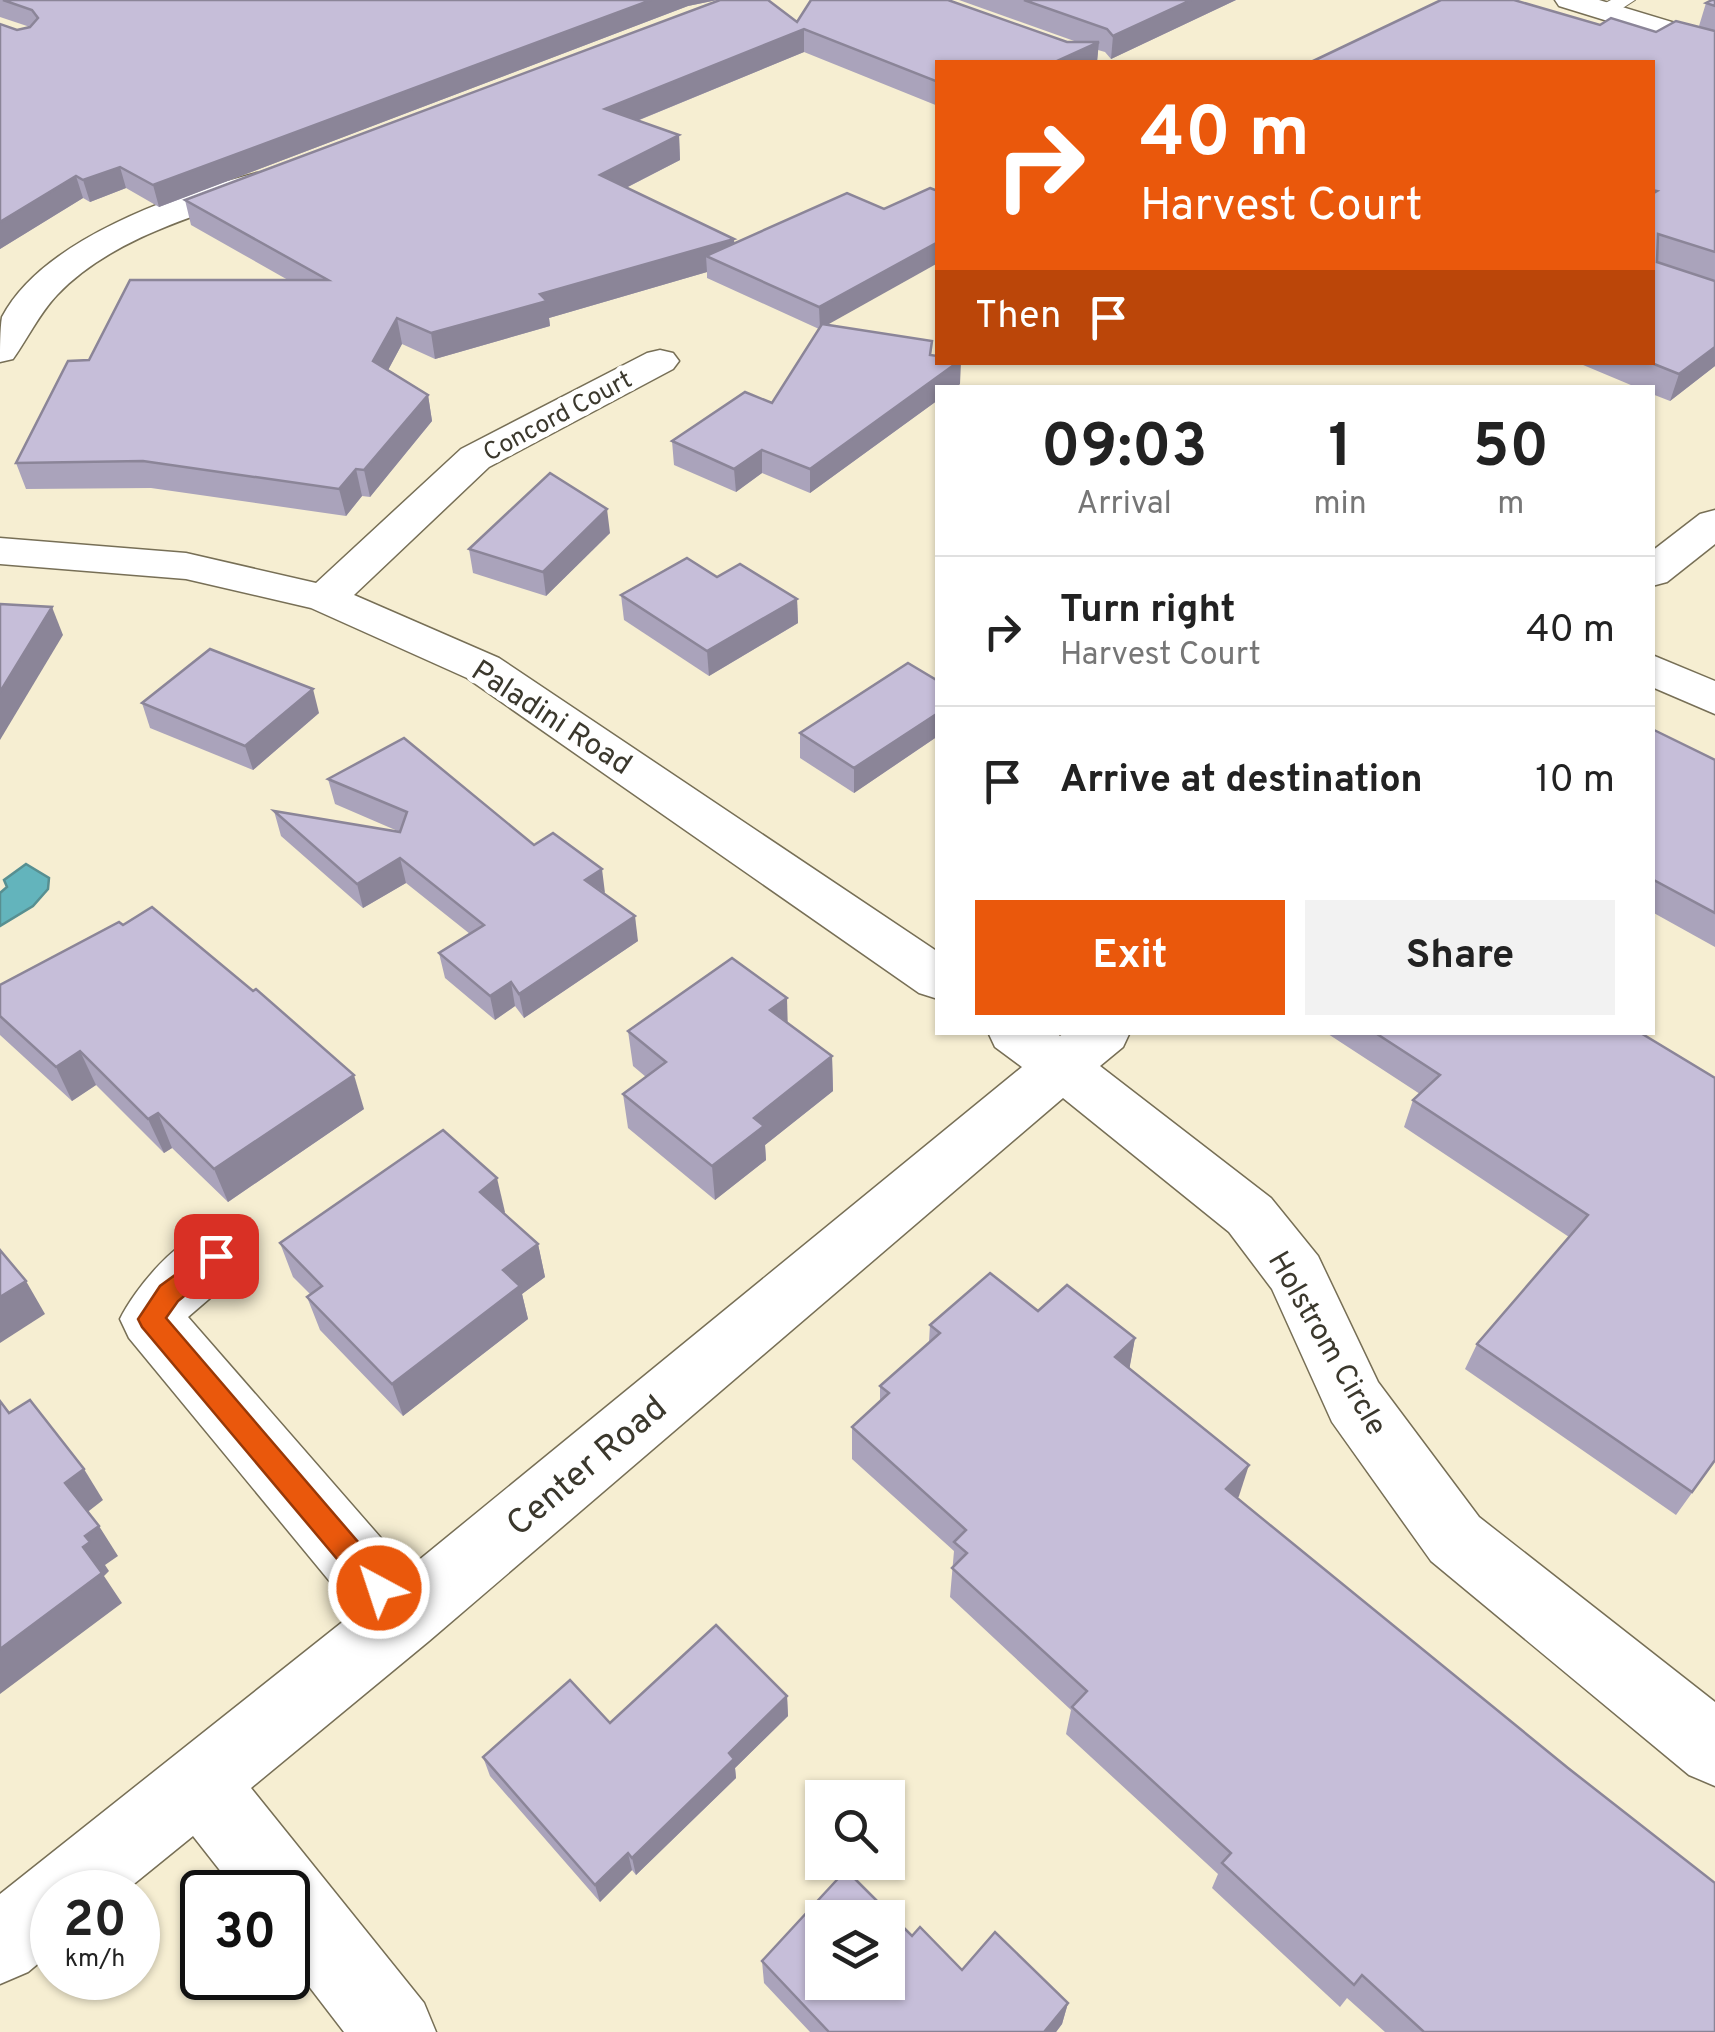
<!DOCTYPE html>
<html lang="en">
<head>
<meta charset="utf-8">
<style>
  body { margin:0; font-family:Overpass,sans-serif; background:#f2f2f2; color:#222; height:100vh; display:flex; flex-direction:column; font-size:38px; white-space:nowrap }
  * { box-sizing:border-box; margin:0 }
  p { font-size:32px; color:#767676 }
  .icon { flex:none; width:55px; height:55px; fill:none; stroke:currentColor; stroke-width:2; stroke-linecap:round; stroke-linejoin:round }
  .map { position:relative; flex:1; overflow:hidden }
  .panel { position:absolute; left:935px; top:385px; width:720px; height:650px; display:flex; flex-direction:column; background:#fff; border-radius:0px; box-shadow:0 2px 8px #0004 }
  .panel>* { flex:none }
  .top-card { position:absolute; left:935px; top:60px; width:720px; height:305px; border-radius:0px; box-shadow:0 2px 8px #0004; background:#ea580c; color:#fff; overflow:hidden }
  .fabs { position:absolute; left:805px; top:1780px; display:grid; gap:20px }
  .fabs a { display:grid; place-items:center; width:100px; height:100px; border-radius:0px; background:#fff; box-shadow:0 2px 8px #0004; font-size:50px }
  .speed { position:absolute; left:30px; top:1870px; display:flex; gap:20px; font-size:50px; font-weight:700; text-align:center }
  .speed>* { display:grid; place-content:center; width:130px; height:130px; border-radius:50%; background:#fff; box-shadow:0 2px 8px #0004; line-height:1 }
  .speed small { font-size:25px; font-weight:400 }
  .speed .limit { border:5px solid #111; border-radius:15px; background:#fff; color:#111 }
  .pin { position:absolute; display:grid; place-items:center; width:85px; height:85px; color:#fff; margin:-42px; border-radius:20px; box-shadow:0 5px 15px #0006 }
  .me { position:absolute; width:110px; margin:-55px; rotate:320deg; stroke-linejoin:round; filter:drop-shadow(0 0 8px #0008) }
  .turn { display:flex; align-items:center; gap:35px; height:210px; padding:0 40px; font-size:45px }
  .turn .icon { width:130px; height:130px; stroke-width:2.5 }
  .turn b { display:block; font-size:70px; line-height:85px }
  .then { display:flex; align-items:center; height:95px; padding:0 40px; background:#0003; gap:20px; font-size:38px }
  .eta { display:flex; justify-content:space-evenly; align-items:center; height:170px; text-align:center }
  .eta b { font-size:60px; font-weight:700; line-height:70px }
  .cta { display:flex; gap:20px; margin-top:auto; padding:20px 40px }
  .cta a { flex:1; height:115px; border-radius:0px; background:#ea580c; color:#fff; font-size:40px; font-weight:700; line-height:115px; text-align:center }
  .cta a+a { background:#f2f2f2; color:#222 }
  ul { padding:0; list-style:none }
  li { display:flex; align-items:center; gap:30px; height:150px; padding:0 40px; border-top:2px solid #e0e0e0 }
  li div { flex:1 }
  li b { display:block; font-size:38px }
  li em { font-style:normal }
  .map>svg:first-child { display:block }
  .water { fill:#63b4bc; stroke:#578f91; stroke-width:2.5 }
  .lines { fill:none; stroke-linecap:round; stroke-linejoin:round }
  .service-casing { stroke:#776f56; stroke-width:2 }
  .minor-casing { stroke:#776f56; stroke-width:3 }
  .service { fill:#fff; fill-rule:evenodd }
  .minor { fill:#fff; fill-rule:evenodd }
  .wall { fill:#aaa3bb }
  .shaded-wall { fill:#8b8598 }
  .building { fill:#c6bed9; stroke:#8b8598; stroke-width:2.5; fill-rule:evenodd }
  .route { fill:#ea580c; stroke:#983908; stroke-width:2.5 }
  .labels { text-anchor:middle; stroke-width:10; stroke-linejoin:round; paint-order:stroke }
  .far-street-label { font-size:25px; fill:#3b382d; stroke:#fff }
  .street-label { font-size:30px; fill:#3b382d; stroke:#fff }
  .near-street-label { font-size:35px; fill:#3b382d; stroke:#fff }
</style>
</head>
<body>
<div class="map">
<svg width="1715" height="2032" viewBox="0 0 1715 2032">
  <rect width="100%" height="100%" fill="#f6eed2"/>
  <path class="water" d="M26,864L49,878L48,889L33,906L0,926V893L7,887L4,880Z"/>
  <g class="lines">
    <defs>
      <path id="service" d="M1611,0H1635L1612,15H1598V7Z"/>
      <g id="minor">
        <path d="M1555,0H1599L1715,35V54L1559,6Z"/>
        <path d="M257,173L269,176L274,183L269,190C196,216 111,238 57,295C39,314 28,338 13,359L0,362C0,349 0,329 2,317C43,239 177,193 257,173Z"/>
        <path d="M660,350L673,353L679,361L673,369L489,467L354,595L499,658L938,952V999L919,993L467,678L311,608L186,579L0,564V538L186,553L316,583L461,449L647,353Z"/>
        <path d="M1715,510V544L1667,582L1652,586V551L1700,514Z"/>
        <path d="M1652,655L1715,681V714L1652,687Z"/>
        <path d="M988,1032H1055L1060,1036L1065,1032H1130L1123,1047L1100,1066L1271,1198L1318,1256L1378,1382L1479,1517L1715,1702V1786L1689,1775L1431,1561L1332,1422L1272,1289L1229,1232L1063,1098L429,1641L251,1788L424,2003L436,2032H344L288,1959V1892H237L193,1836L124,1892H52V1952L28,1972L0,1984V1894L355,1612L129,1338L120,1319C134,1290 180,1232 215,1231C222,1231 231,1236 238,1238L247,1256L238,1274L188,1317L408,1569L1022,1067L995,1047Z"/>
      </g>
    </defs>
    <use href="#service" class="service-casing"/>
    <use href="#minor" class="minor-casing"/>
    <use href="#service" class="service"/>
    <use href="#minor" class="minor"/>
  </g>
  <g class="wall">
    <path d="M0,0H717L688,6L159,207L126,188L90,202L83,198L0,249V24L17,30L30,27L0,17Z"/>
    <path d="M959,0H1236L1111,59L1105,52L1098,50L1097,62H938V106L804,52L637,121L679,135L680,160L626,188L735,243L847,193L828,325L932,356L960,384L955,388H938V400L810,493L762,473L736,492L674,465L672,441L772,403L819,329L707,278V272L549,318L550,326L435,359L402,344L388,370L428,395L432,421L370,497L362,496L346,516L151,488L26,489L16,463L89,360L288,280L191,225L185,200L797,22L1077,42Z"/>
    <path d="M1715,0V366L1670,401L1652,394V388H1638L1576,362H1652V62L1600,25L1656,32L1699,26L1706,3Z"/>
    <path d="M610,533L546,596L473,573L469,549Z"/>
    <path d="M938,538V575L935,574L936,539Z"/>
    <path d="M717,577L797,599L798,623L709,676L624,620L621,595Z"/>
    <path d="M938,681V736L854,793L800,758V733Z"/>
    <path d="M142,703L319,713L253,770L150,728Z"/>
    <path d="M1652,729L1715,760V947L1652,912Z"/>
    <path d="M328,779L534,845L605,894L638,941L524,1018L515,1006L495,1020L445,978L439,953L470,934L406,883L363,908L281,836L274,811L400,832L335,804Z"/>
    <path d="M0,985L364,1109L228,1202L172,1148L164,1153L96,1085L72,1101L0,1035Z"/>
    <path d="M788,1023L832,1056L833,1091L765,1145L766,1160L715,1200L628,1128L623,1094L646,1077L633,1066L628,1031Z"/>
    <path d="M1325,1032H1639L1715,1461L1676,1515L1465,1369L1477,1344L1569,1237L1404,1127L1413,1100L1420,1094Z"/>
    <path d="M505,1212L504,1213L538,1244L545,1277L522,1294L528,1319L403,1416L320,1330L307,1297L310,1294L293,1277L280,1243Z"/>
    <path d="M1038,1311L1135,1338L1129,1369L1239,1496L1238,1498L1715,2032H1385L1347,1998L1340,2007L1212,1888L1218,1874L1066,1734L1071,1710L950,1597L954,1551L852,1459V1427L880,1402V1386L929,1342L930,1325Z"/>
    <path d="M787,1696L788,1716L735,1768L736,1778L636,1875L632,1870L600,1902L490,1776L483,1757L610,1723Z"/>
    <path d="M912,1936L962,1970L1068,2003L1062,2024L1056,2032H810L764,1983L762,1961Z"/>
  </g>
  <g class="shaded-wall">
    <path d="M651,0H717L688,6L159,207L153,185Z"/>
    <path d="M1191,0H1236L1111,59L1113,36Z"/>
    <path d="M804,29V52L607,133L605,109Z"/>
    <path d="M1099,42L1097,62H1055Z"/>
    <path d="M679,135L680,160L602,200L600,175Z"/>
    <path d="M120,167L126,188L90,202L83,180Z"/>
    <path d="M76,176L83,198L0,249V222Z"/>
    <path d="M734,239L736,264L706,256L707,272L549,318L550,326L435,359L431,333L540,294Z"/>
    <path d="M938,242V263L820,329L819,307Z"/>
    <path d="M397,318L402,344L379,387L373,361Z"/>
    <path d="M1715,347V366L1670,401L1679,374Z"/>
    <path d="M958,362H961L960,384L955,388H938V400L810,493V469Z"/>
    <path d="M428,395L432,421L370,497L364,470Z"/>
    <path d="M762,450V473L736,492L734,469Z"/>
    <path d="M356,469L362,496L346,516L339,489Z"/>
    <path d="M607,509L610,533L546,596L543,572Z"/>
    <path d="M797,599L798,623L709,676L707,651Z"/>
    <path d="M52,607L63,635L0,740V692Z"/>
    <path d="M313,689L319,713L253,770L245,746Z"/>
    <path d="M938,713V736L854,793V768Z"/>
    <path d="M400,858L406,883L363,908L357,884Z"/>
    <path d="M602,869L605,893L585,880Z"/>
    <path d="M635,916L638,941L524,1018L519,994Z"/>
    <path d="M511,982L515,1006L495,1020L490,996Z"/>
    <path d="M787,998L788,1033L770,1010Z"/>
    <path d="M80,1051L96,1085L72,1101L56,1067Z"/>
    <path d="M832,1056L833,1091L765,1145L766,1160L715,1200L712,1166L754,1118Z"/>
    <path d="M354,1075L364,1109L228,1202L214,1169Z"/>
    <path d="M158,1113L172,1148L164,1153L148,1119Z"/>
    <path d="M497,1178L505,1212L488,1226L480,1192Z"/>
    <path d="M538,1244L545,1277L522,1294L528,1319L403,1416L392,1384L503,1270Z"/>
    <path d="M26,1281L45,1314L0,1343V1297Z"/>
    <path d="M1135,1338L1129,1371L1115,1357Z"/>
    <path d="M1249,1465L1239,1496L1217,1520L1226,1489Z"/>
    <path d="M84,1469L103,1500L85,1514L65,1483Z"/>
    <path d="M99,1526L118,1556L105,1565L109,1571L104,1576L122,1603L0,1694V1649L83,1547L85,1536Z"/>
    <path d="M787,1696L788,1716L735,1768L736,1778L636,1875L632,1858L729,1753Z"/>
    <path d="M628,1853L632,1870L600,1902L595,1885Z"/>
    <path d="M1068,2003L1062,2024L1056,2032H1044Z"/>
  </g>
  <g class="building">
    <path d="M3,0H651L153,185L120,167L83,180L76,176L0,222V24L17,30L30,27L38,18L32,10Z"/>
    <path d="M720,0H768L797,22L811,0H948L1067,42H1099L1055,62H938V82L804,29L605,109L679,135L600,175L734,239L540,294L547,301L431,333L397,318L373,361L428,395L364,470L356,469L339,489L143,461L16,463L68,361L89,360L130,280H328L185,200Z"/>
    <path d="M1024,0H1191L1113,36L1107,29Z"/>
    <path d="M1441,0H1514L1600,25L1611,18L1656,32L1676,21L1715,31V252L1658,234L1657,262L1715,281V347L1679,374L1649,362H1652V194L1657,191L1652,190V62H1311Z"/>
    <path d="M1712,0H1715V6L1706,3Z"/>
    <path d="M930,188L938,191V242L819,307L706,256L847,193L884,209Z"/>
    <path d="M822,324L932,341L930,355L938,356V362H958L810,469L762,450L734,469L672,441L745,392L772,403Z"/>
    <path d="M550,473L607,509L543,572L469,549Z"/>
    <path d="M687,558L717,577L740,564L797,599L707,651L621,595Z"/>
    <path d="M0,604L52,607L0,692Z"/>
    <path d="M210,649L313,689L245,746L142,703Z"/>
    <path d="M908,663L938,681V713L854,768L800,733Z"/>
    <path d="M1652,729L1715,760V913L1652,879Z"/>
    <path d="M404,738L534,845L553,833L602,869L585,880L635,916L519,994L511,982L490,996L439,953L484,925L400,858L357,884L274,811L400,832L407,812L328,779Z"/>
    <path d="M152,907L253,991L256,989L354,1075L214,1169L158,1113L148,1119L80,1051L56,1067L0,1016V985L119,922L123,925Z"/>
    <path d="M732,958L787,998L770,1010L832,1056L754,1118L764,1126L712,1166L623,1094L666,1062L628,1031Z"/>
    <path d="M1374,1032H1639L1715,1078V1460L1692,1492L1477,1344L1588,1215L1413,1100L1440,1075Z"/>
    <path d="M443,1130L497,1178L480,1192L538,1244L503,1270L520,1286L392,1384L307,1297L322,1286L280,1243Z"/>
    <path d="M0,1250L26,1281L0,1297Z"/>
    <path d="M990,1273L1038,1311L1067,1285L1135,1338L1115,1357L1249,1465L1226,1489L1568,1768L1715,1883V2032H1424L1362,1975L1354,1985L1222,1863L1231,1853L1072,1707L1087,1691L952,1568L967,1553L954,1542L966,1530L852,1427L889,1393L880,1386L940,1333L930,1325Z"/>
    <path d="M30,1400L84,1469L65,1483L99,1526L85,1536L90,1542L83,1547L102,1573L0,1649V1401L9,1413Z"/>
    <path d="M716,1625L787,1696L729,1753L734,1759L632,1858L628,1853L595,1885L483,1757L570,1680L610,1723Z"/>
    <path d="M846,1870L912,1936L920,1927L962,1970L995,1932L1068,2003L1044,2032H829L762,1961ZM822,1918H888V1982H822Z"/>
  </g>
  <path class="route" d="M216,1245L225,1248L228,1256L225,1263L178,1301L166,1318L389,1578L393,1588L389,1597L379,1601L369,1597L142,1327L138,1319L160,1286Z"/>
  <g class="labels">
    <g class="far-street-label">
      <text transform="translate(557 415) rotate(-28)" y="9">Concord Court</text>
    </g>
    <g class="street-label">
      <text transform="translate(552 717) rotate(33)" y="10">Paladini Road</text>
      <text transform="translate(1328 1343) rotate(60)" y="10">Holstrom Circle</text>
    </g>
    <g class="near-street-label">
      <text transform="translate(586 1465) rotate(-40)" y="12">Center Road</text>
    </g>
  </g>
</svg>
<div class="fabs">
<a><svg class="icon" aria-label="search" viewBox="0 0 24 24"><circle cx="10" cy="10" r="6"/><path d="M15 15l6 6"/></svg></a>
<a><svg class="icon" aria-label="layers" viewBox="0 0 24 24"><path d="M12 4l9 5-9 5-9-5zM3 14l9 5 9-5"/></svg></a>
</div>
<div class="speed"><div>20<small>km/h</small></div><div class="limit">30</div></div>
<div class="pin" style="left:216px;top:1256px;background:#d93025"><svg class="icon" aria-label="arrive" viewBox="0 0 24 24"><path d="M6 21V4h12l-3 4 3 4H6"/></svg></div>
<svg class="me" style="left:379px;top:1588px" viewBox="-20 -20 40 40"><circle r="17" fill="#ea580c" stroke="#fff" stroke-width="3"/><path d="M0-11L8 9 0 5-8 9z" fill="#fff"/></svg>
<div class="top-card">
<div class="turn"><svg class="icon" aria-label="right" viewBox="0 0 24 24"><path d="M7 20v-9h11M14 6l5 5-5 5"/></svg><div><b>40 m</b>Harvest Court</div></div>
<div class="then">Then<svg class="icon" aria-label="arrive" viewBox="0 0 24 24"><path d="M6 21V4h12l-3 4 3 4H6"/></svg></div>
</div>
<section class="panel">
<div class="eta">
<div><b>09:03</b><p>Arrival</p></div>
<div><b>1</b><p>min</p></div>
<div><b>50</b><p>m</p></div>
</div>
<ul>
<li><svg class="icon" aria-label="right" viewBox="0 0 24 24"><path d="M7 20v-9h11M14 6l5 5-5 5"/></svg><div><b>Turn right</b><p>Harvest Court</p></div><em>40 m</em></li>
<li><svg class="icon" aria-label="arrive" viewBox="0 0 24 24"><path d="M6 21V4h12l-3 4 3 4H6"/></svg><div><b>Arrive at destination</b></div><em>10 m</em></li>
</ul>
<div class="cta"><a>Exit</a><a>Share</a></div>
</section>
</div>
</body>
</html>
